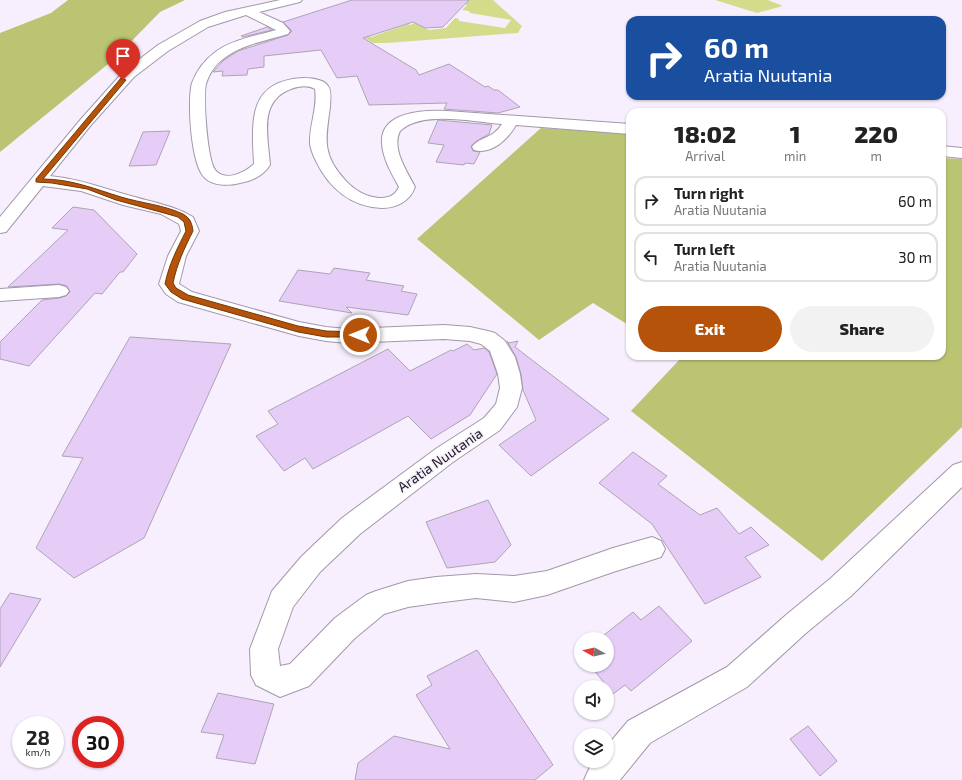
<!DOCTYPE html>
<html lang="en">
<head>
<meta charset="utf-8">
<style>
  body { margin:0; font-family:"Exo 2",sans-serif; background:#f2f2f2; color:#222; height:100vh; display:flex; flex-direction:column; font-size:15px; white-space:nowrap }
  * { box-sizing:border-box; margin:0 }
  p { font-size:13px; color:#767676 }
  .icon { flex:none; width:22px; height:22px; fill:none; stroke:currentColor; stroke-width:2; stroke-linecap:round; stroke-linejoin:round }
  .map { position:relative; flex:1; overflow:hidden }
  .details { position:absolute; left:626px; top:108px; width:320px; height:252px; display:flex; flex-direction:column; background:#fff; border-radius:12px; box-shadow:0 1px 3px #0004 }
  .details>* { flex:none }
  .banner { position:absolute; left:626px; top:16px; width:320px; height:84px; border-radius:12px; box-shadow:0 1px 3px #0004; background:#1a4fa0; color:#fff; overflow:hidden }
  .needle { width:26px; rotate:278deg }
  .buttons { position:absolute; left:574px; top:632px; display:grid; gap:8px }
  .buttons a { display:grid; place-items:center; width:40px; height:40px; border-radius:50%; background:#fff; box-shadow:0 1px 3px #0004; font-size:20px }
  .speed { position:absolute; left:12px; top:716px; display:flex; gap:8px; font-size:20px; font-weight:700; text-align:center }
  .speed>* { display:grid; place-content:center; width:52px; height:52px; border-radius:50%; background:#fff; box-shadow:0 1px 3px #0004; line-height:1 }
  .speed small { font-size:10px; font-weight:400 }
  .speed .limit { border:6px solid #d22; background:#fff; color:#111 }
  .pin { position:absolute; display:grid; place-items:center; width:34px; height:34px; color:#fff; margin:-41px -17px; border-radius:50% 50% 50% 0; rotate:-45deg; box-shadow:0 0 4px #0007 }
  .pin .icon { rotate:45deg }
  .me { position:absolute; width:44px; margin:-22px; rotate:270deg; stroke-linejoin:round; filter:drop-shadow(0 0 3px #0008) }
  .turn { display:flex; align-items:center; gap:14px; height:84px; padding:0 12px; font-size:18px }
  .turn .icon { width:52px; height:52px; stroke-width:2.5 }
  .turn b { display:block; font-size:28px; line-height:34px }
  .eta { display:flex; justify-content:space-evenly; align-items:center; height:68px; text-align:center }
  .eta b { font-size:24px; font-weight:800; line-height:28px }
  .primary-button { display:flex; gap:8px; margin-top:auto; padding:8px 12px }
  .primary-button a { flex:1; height:46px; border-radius:24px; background:#b45309; color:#fff; font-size:16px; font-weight:800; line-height:46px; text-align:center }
  .primary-button a+a { background:#f2f2f2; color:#222 }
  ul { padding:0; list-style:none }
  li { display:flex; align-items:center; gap:12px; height:50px; margin:0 8px 6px; padding:0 4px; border:2px solid #e0e0e0; border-radius:12px }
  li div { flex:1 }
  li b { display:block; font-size:15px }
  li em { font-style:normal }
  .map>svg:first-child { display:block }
  .green { fill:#d3dc8a }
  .forest { fill:#bbc472 }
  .building { fill:#e5cdf8; stroke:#ada4b5 }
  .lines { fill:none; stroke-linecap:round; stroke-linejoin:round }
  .minor-casing { stroke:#a198a9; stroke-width:2 }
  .minor { fill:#fff; fill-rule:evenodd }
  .route { fill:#b45309; stroke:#753606 }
  .labels { text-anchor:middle; stroke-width:3; stroke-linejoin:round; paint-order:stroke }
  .street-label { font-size:14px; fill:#1b181e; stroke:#f7effd }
</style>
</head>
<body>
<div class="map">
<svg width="962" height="780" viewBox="0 0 962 780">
  <rect width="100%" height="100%" fill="#f7effd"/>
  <g class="green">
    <path d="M458,0H493L522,26L518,33L387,43H373L361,36L368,35L371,37L408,24L410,25L415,23L429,30L446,28L455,18L459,19V21L505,28L511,20L470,13L469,11L462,10L467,5Z"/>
    <path d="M715,0H768L783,6L757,13Z"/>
  </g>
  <g class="forest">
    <path d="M68,0H185L160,12L113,60L0,152V33L51,13Z"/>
    <path d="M541,128L630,134V326L593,303L539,340L417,239Z"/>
    <path d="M942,158L962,159V427L822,561L631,411L681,358L678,356H942Z"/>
  </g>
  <g class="building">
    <path d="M352,0H469L443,27L425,28L413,22L363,38L416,70L419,75L449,64L485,87L488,86L494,90H498L520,107L498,113L444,109L447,103L369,105L357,76L337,78L321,50L264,56V67L248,69L247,75L222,76L223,71L213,72L224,60L238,51L288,35L292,31L283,22Z"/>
    <path d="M267,27L272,30L243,37L241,36Z"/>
    <path d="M438,120L492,125L489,134L478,140L471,146L473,151L480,152L474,164L465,163L464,165L436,162L444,145L428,143Z"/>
    <path d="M170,131L156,165L129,166L143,132Z"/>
    <path d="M73,207L94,210L137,254L123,272H120L102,294L95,293L29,366L0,359V342L42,300L59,298L66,296L70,292L67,286L59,284L8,287L68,230L52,228Z"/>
    <path d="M334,268L370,273L366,280L404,286L401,291L417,294L408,315L346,307L352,313L279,301L298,270L330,274Z"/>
    <path d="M130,337L231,344L144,538L74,578L36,548L83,458L62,456Z"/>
    <path d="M507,341L509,343L518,341L515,347L609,419L531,476L499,445L536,420L523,390L521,374L516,357Z"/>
    <path d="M467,344L474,350L484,348L489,352L497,374L470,415L431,439L408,416L313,469L305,458L284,471L256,436L278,424L268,411L388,349L410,371L451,350L453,351Z"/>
    <path d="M633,452L667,476L658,484L700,515L717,508L739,534L751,527L769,545L745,557L761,577L705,604L652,524L599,483Z"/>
    <path d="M488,500L511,545L495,562L447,568L426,522Z"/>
    <path d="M10,593L41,599L0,667V609Z"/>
    <path d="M659,606L692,641L631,691L625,685L613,694L590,665H607V639H599L633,612L641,620Z"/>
    <path d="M477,650L553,765L535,780H355L358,763L394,736L450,749L416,695L432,685L427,676Z"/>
    <path d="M218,693L274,704L255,764L216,758L224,735L201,732Z"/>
    <path d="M808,726L837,761L820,776L790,739Z"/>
  </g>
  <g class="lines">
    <defs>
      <g id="minor">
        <path d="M280,0H302L300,2L259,12L283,23L290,31L288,34C268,40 240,45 223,59C215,65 209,74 206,84C203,96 207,162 216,171C227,182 245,172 254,164C252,122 247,81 303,78C310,78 324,79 328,86C332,91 330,101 330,107C326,138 321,154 345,180C354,190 366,197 379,198C388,198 395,196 399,187C392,174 383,159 382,144C379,111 425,110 447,111L630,124V134L516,125C508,139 492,155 474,150L472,147C479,137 493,139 502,124C473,122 422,110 400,131C391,149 407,171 415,187C410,201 397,208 382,208C351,207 329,188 316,161C313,155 311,150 310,144C309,125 318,108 315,89C308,85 299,86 291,89C258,101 268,137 270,165C263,176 252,181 240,183C229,186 213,186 205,178C191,166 187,101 192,83C196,72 204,61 213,54C229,40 256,36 276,30L246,15L208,27L168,51L134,77L91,125L50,176C81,179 105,189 135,197C155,203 175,206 193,217L199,231L186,256L179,284L192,292L299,322L326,327L347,329L444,325L470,327L488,331L495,333L505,341L515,357L520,374L522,388L517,407L500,430L453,462L360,534L320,572L293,607L278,649L280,666L290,664L335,618L366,595L376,591L408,581L436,577L476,574L514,576L547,571L613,548L652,537L661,541L665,549L661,557L613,572L547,595L514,602L476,598L436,603L408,607L384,614L355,638L309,686L280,697L256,685L251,675L250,649L272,591L302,556L342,518L437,448L484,418L496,404L500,388L498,374L490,351L481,344L470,341L444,339L347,343L326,341L299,336L178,302L166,294L159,284L168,256L181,231L179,224L161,214L123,205L81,191L43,186L6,232L0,233V217L81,119L124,71L158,45L200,21L225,12Z"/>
        <path d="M942,146L962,148V158L942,156Z"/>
        <path d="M59,285L66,287L69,291L66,295L59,297L0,301V289Z"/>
        <path d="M962,462V487L851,596L806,633L747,687L650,743L620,780H584L589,769L595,761H607V746L628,721L727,667L786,615L831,578L953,465Z"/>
      </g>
    </defs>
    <use href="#minor" class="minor-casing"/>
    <use href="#minor" class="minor"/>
  </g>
  <path class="route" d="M121,78L126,80L43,179C71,179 95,189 121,197C141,203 164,205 183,214C190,218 192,223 193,231C184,249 177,264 173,283L176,288L188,295L298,326L326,331L360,332L363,333L364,335L363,337H326L298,332L182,299L171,292L165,284C169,264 177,249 186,231L184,222L178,217L164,213L116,200L87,189L52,183L36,182V179Z"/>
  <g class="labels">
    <g class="street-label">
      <text transform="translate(440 460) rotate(-35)" y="5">Aratia Nuutania</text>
    </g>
  </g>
</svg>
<div class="buttons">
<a><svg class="needle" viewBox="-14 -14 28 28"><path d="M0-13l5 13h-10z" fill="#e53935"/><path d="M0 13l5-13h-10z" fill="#767676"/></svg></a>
<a><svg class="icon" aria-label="sound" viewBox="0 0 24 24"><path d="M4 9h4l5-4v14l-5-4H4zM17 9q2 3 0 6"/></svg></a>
<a><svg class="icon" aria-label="layers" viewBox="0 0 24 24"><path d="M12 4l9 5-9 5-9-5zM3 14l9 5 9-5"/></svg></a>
</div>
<div class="speed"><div>28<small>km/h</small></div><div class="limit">30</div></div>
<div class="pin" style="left:123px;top:80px;background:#d93025"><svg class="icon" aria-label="arrive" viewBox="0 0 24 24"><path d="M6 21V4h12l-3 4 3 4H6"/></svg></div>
<svg class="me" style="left:360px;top:335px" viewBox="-20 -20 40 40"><circle r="17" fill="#b45309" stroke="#fff" stroke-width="3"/><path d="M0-11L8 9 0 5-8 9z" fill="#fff"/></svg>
<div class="banner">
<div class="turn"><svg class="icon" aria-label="right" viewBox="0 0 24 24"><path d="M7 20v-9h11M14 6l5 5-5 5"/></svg><div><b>60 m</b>Aratia Nuutania</div></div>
</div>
<section class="details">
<div class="eta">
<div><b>18:02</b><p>Arrival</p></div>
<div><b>1</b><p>min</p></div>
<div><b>220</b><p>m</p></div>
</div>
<ul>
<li><svg class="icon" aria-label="right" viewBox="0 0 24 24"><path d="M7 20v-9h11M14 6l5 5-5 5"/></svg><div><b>Turn right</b><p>Aratia Nuutania</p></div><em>60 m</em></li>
<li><svg class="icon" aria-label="left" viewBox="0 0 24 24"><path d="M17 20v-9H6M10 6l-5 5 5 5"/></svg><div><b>Turn left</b><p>Aratia Nuutania</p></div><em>30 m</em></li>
</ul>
<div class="primary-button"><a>Exit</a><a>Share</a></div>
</section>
</div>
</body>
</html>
